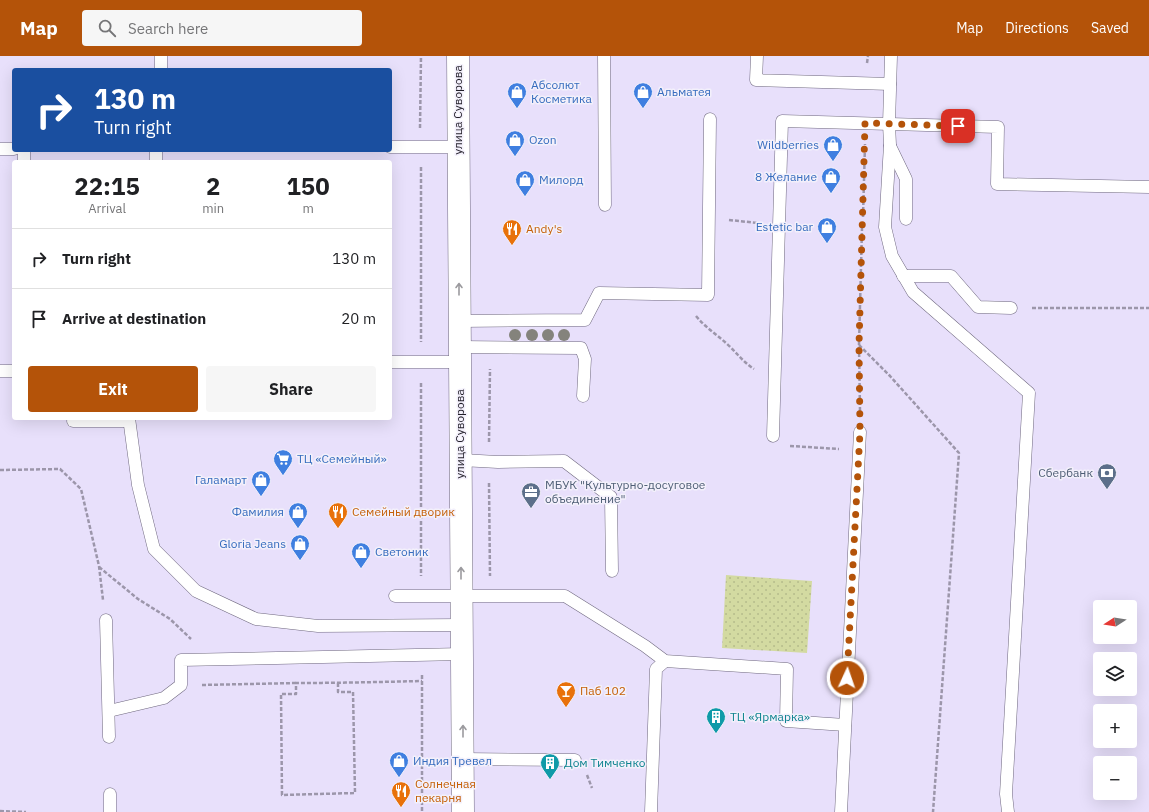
<!DOCTYPE html>
<html lang="en">
<head>
<meta charset="utf-8">
<style>
  body { margin:0; font-family:"IBM Plex Sans",sans-serif; background:#f6f6f6; color:#202124; height:100vh; display:flex; flex-direction:column; font-size:15px; white-space:nowrap }
  * { box-sizing:border-box; margin:0 }
  p { font-size:13px; color:#757577 }
  .icon { flex:none; width:22px; height:22px; fill:none; stroke:currentColor; stroke-width:2; stroke-linecap:round; stroke-linejoin:round }
  .map { position:relative; flex:1; overflow:hidden }
  .details { position:absolute; left:12px; top:104px; width:380px; height:260px; display:flex; flex-direction:column; background:#fff; border-radius:4px; box-shadow:0 4px 16px #0002 }
  .details>* { flex:none }
  .hud { position:absolute; left:12px; top:12px; width:380px; height:84px; border-radius:4px; box-shadow:0 4px 16px #0002; background:#1a4fa0; color:#fff; overflow:hidden }
  .needle { width:26px; rotate:258deg }
  .fabs { position:absolute; left:1093px; top:544px; display:grid; gap:8px }
  .fabs a { display:grid; place-items:center; width:44px; height:44px; border-radius:4px; background:#fff; box-shadow:0 4px 16px #0002; font-size:20px }
  .pin { position:absolute; display:grid; place-items:center; width:34px; height:34px; color:#fff; margin:-17px; border-radius:8px; box-shadow:0 2px 6px #0006 }
  .me { position:absolute; width:44px; margin:-22px; rotate:3deg; stroke-linejoin:round; filter:drop-shadow(0 0 3px #0008) }
  .turn { display:flex; align-items:center; gap:14px; height:84px; padding:0 16px; font-size:18px }
  .turn .icon { width:52px; height:52px; stroke-width:2.5 }
  .turn b { display:block; font-size:28px; line-height:34px }
  .eta { display:flex; justify-content:space-evenly; align-items:center; height:68px; text-align:center }
  .eta b { font-size:24px; font-weight:700; line-height:28px }
  .primary-button { display:flex; gap:8px; margin-top:auto; padding:8px 16px }
  .primary-button a { flex:1; height:46px; border-radius:4px; background:#b45309; color:#fff; font-size:16px; font-weight:700; line-height:46px; text-align:center }
  .primary-button a+a { background:#f6f6f6; color:#202124 }
  ul { padding:0; list-style:none }
  li { display:flex; align-items:center; gap:12px; height:60px; padding:0 16px; border-top:1px solid #e0e0e0 }
  li div { flex:1 }
  li b { display:block; font-size:15px }
  li em { font-style:normal }
  header { display:flex; align-items:center; gap:24px; box-sizing:border-box; height:56px; padding:0 20px; background:#b45309; color:#fff }
  header strong { font-size:19px }
  nav { display:flex; gap:22px; margin-inline-start:auto; font-size:14px }
  .search { width:280px; height:36px; background:#f6f6f6; display:flex; align-items:center; gap:10px; box-sizing:border-box; padding:0 14px; border-radius:4px; color:#757577; font-size:15px }
  .map>svg:first-child { display:block }
  .park { fill:url(#park-dots) }
  .lines { fill:none; stroke-linecap:round; stroke-linejoin:round }
  .lane-casing { stroke:#6f687f; stroke-width:13 }
  .secondary-casing { stroke:#6f687f; stroke-width:23 }
  .path { stroke:#9c96aa; stroke-width:2.5; stroke-dasharray:4 2; stroke-linecap:butt }
  .lane { stroke:#fff; stroke-width:12 }
  .secondary { stroke:#fff; stroke-width:22 }
  .tree { fill:#84837c }
  .oneway { stroke:#9b9a9e }
  .route { stroke:#b45309; stroke-width:7; stroke-dasharray:0 12.6 }
  .labels { text-anchor:middle; stroke-width:3; stroke-linejoin:round; paint-order:stroke }
  .shop-label { font-size:12px; fill:#366cbe; stroke:#f3f0fb; text-anchor:start }
  .street-label { font-size:12px; fill:#211e28; stroke:#f3f0fb }
  .food-label { font-size:12px; fill:#c56008; stroke:#f3f0fb; text-anchor:start }
  .service-label { font-size:12px; fill:#4e5e75; stroke:#f3f0fb; text-anchor:end }
  .culture-label { font-size:12px; fill:#0d838f; stroke:#f3f0fb; text-anchor:start }
</style>
</head>
<body>
<header>
<strong>Map</strong>
<div class="search"><svg class="icon" aria-label="search" viewBox="0 0 24 24"><circle cx="10" cy="10" r="6"/><path d="M15 15l6 6"/></svg>Search here</div>
<nav><a>Map</a><a>Directions</a><a>Saved</a></nav>
</header>
<div class="map">
<svg width="1149" height="756" viewBox="0 0 1149 756">
  <defs>
    <pattern id="park-dots" width="8" height="8" patternUnits="userSpaceOnUse"><rect width="8" height="8" fill="#d3daa1"/><path d="M2 2h.1M6 6h.1" fill="none" stroke="#b5bb8b" stroke-width="1.8" stroke-linecap="round"/></pattern>
  </defs>
  <rect width="100%" height="100%" fill="#e8e0fb"/>
  <path class="park" d="M726,519L812,525L807,597L722,592Z"/>
  <g class="lines">
    <defs>
      <g id="lane">
        <path d="M604,0L605,149"/>
        <path d="M757,0L756,24L890,28"/>
        <path d="M891,0L889,68L890,89L885,171L892,200L913,236L1029,337L1006,738L1008,756"/>
        <path d="M161,14V0"/>
        <path d="M890,90L906,123V163"/>
        <path d="M390,91H458"/>
        <path d="M0,93H14"/>
        <path d="M24,106V94"/>
        <path d="M156,106V94"/>
        <path d="M903,220H951L978,251L1011,252"/>
        <path d="M459,265L585,264L599,237L708,239L710,63"/>
        <path d="M460,291L581,292L585,303L583,340"/>
        <path d="M390,306H460"/>
        <path d="M0,315H14"/>
        <path d="M129,362L138,429L154,493L196,535L256,563L318,570L462,569"/>
        <path d="M73,365H129"/>
        <path d="M773,380L782,65L998,71L997,128L1149,131"/>
        <path d="M461,404L498,406L564,405L611,441L612,515"/>
        <path d="M395,540H565L645,590L665,605L787,613L786,665L845,669"/>
        <path d="M106,564L109,681"/>
        <path d="M109,655L164,642L181,629V604L462,598"/>
        <path d="M463,703L575,704"/>
        <path d="M110,756V738"/>
        <path d="M651,756L656,613L665,605"/>
        <path d="M841,756L860,376"/>
      </g>
      <path id="secondary" d="M458,0L463,756"/>
    </defs>
    <use href="#lane" class="lane-casing"/>
    <use href="#secondary" class="secondary-casing"/>
    <g class="path">
      <path d="M867,7L868,0"/>
      <path d="M420,72L421,0"/>
      <path d="M421,111V286"/>
      <path d="M863,161L865,88"/>
      <path d="M729,164L758,167"/>
      <path d="M1032,252H1149"/>
      <path d="M696,260C705,271 716,278 726,287C736,296 743,306 754,313"/>
      <path d="M859,289L890,320L959,397L933,756"/>
      <path d="M421,327V520"/>
      <path d="M860,355L859,289L862,172"/>
      <path d="M489,386L490,313"/>
      <path d="M790,390L839,393"/>
      <path d="M0,414L60,413L81,433L99,510L103,544"/>
      <path d="M489,427L490,520"/>
      <path d="M99,511L138,543L170,563L191,583"/>
      <path d="M422,619V756"/>
      <path d="M338,627V636H353L355,737L282,739L281,638H296V627C338,627 380,626 422,625"/>
      <path d="M202,629L296,627"/>
      <path d="M587,719L592,732"/>
      <path d="M0,755L26,756"/>
    </g>
    <use href="#lane" class="lane"/>
    <use href="#secondary" class="secondary"/>
  </g>
  <g class="tree">
    <circle cx="515" cy="279" r="6"/>
    <circle cx="532" cy="279" r="6"/>
    <circle cx="548" cy="279" r="6"/>
    <circle cx="564" cy="279" r="6"/>
  </g>
  <defs><path id="oneway-shaft" d="M-6 0H5M1.5-3L5.5 0L1.5 3" fill="none" stroke-width="1.6" stroke-linecap="round" stroke-linejoin="round"/></defs>
  <g class="oneway">
    <use href="#oneway-shaft" transform="translate(459 233) rotate(-90)"/>
    <use href="#oneway-shaft" transform="translate(461 517) rotate(-90)"/>
    <use href="#oneway-shaft" transform="translate(463 675) rotate(-90)"/>
  </g>
  <g class="lines">
    <path class="route" d="M847,622L860,376L859,289L865,67L958,70"/>
  </g>
  <defs>
    <symbol id="shop-pin" viewBox="-11 -11 22 30"><path d="M0 17L-7.5 6A9.5 9.5 0 1 1 7.5 6Z" fill="#3f7fe0" stroke="#f3f0fb"/><path d="M-5-2.5h2.3a2.7 3.5 0 0 1 5.4 0H5L5.5 6h-11ZM-1.5-2.5h3a1.5 2.3 0 0 0-3 0Z" fill="#fff"/></symbol>
    <symbol id="restaurant-pin" viewBox="-11 -11 22 30"><path d="M0 17L-7.5 6A9.5 9.5 0 1 1 7.5 6Z" fill="#e8710a" stroke="#f3f0fb"/><path d="M-5-6h1v4h1v-4h1v4h1v-4h1v5L-1.5 .5V6h-2V.5L-5-1ZM5-6V6H3V1.5H1.5Q1.5-4 5-6Z" fill="#fff"/></symbol>
    <symbol id="supermarket-pin" viewBox="-11 -11 22 30"><path d="M0 17L-7.5 6A9.5 9.5 0 1 1 7.5 6Z" fill="#3f7fe0" stroke="#f3f0fb"/><path d="M-6-5.5h2.5l.6 2H6L4.5 2H-2.5L-4.4-4H-6ZM-1.5 3.2a1.3 1.3 0 1 0 .1 0ZM3 3.2a1.3 1.3 0 1 0 .1 0Z" fill="#fff"/></symbol>
    <symbol id="bank-pin" viewBox="-11 -11 22 30"><path d="M0 17L-7.5 6A9.5 9.5 0 1 1 7.5 6Z" fill="#5c6f8a" stroke="#f3f0fb"/><path d="M-6-4H6V4H-6ZM0-2.3a2.3 2.3 0 1 0 0 4.6a2.3 2.3 0 1 0 0-4.6Z" fill="#fff"/></symbol>
    <symbol id="office-pin" viewBox="-11 -11 22 30"><path d="M0 17L-7.5 6A9.5 9.5 0 1 1 7.5 6Z" fill="#5c6f8a" stroke="#f3f0fb"/><path d="M-6-3h4V-5.5h4V-3h4V5H-6ZM-1-4.5V-3h2v-1.5ZM-6 0V1H6V0Z" fill="#fff"/></symbol>
    <symbol id="bar-pin" viewBox="-11 -11 22 30"><path d="M0 17L-7.5 6A9.5 9.5 0 1 1 7.5 6Z" fill="#e8710a" stroke="#f3f0fb"/><path d="M-6-5H6L.8 .8V4.5H3.5V6h-7V4.5H-.8V.8Z" fill="#fff"/></symbol>
    <symbol id="building-pin" viewBox="-11 -11 22 30"><path d="M0 17L-7.5 6A9.5 9.5 0 1 1 7.5 6Z" fill="#0f9aa8" stroke="#f3f0fb"/><path d="M-4-6H4V6H1V3H-1V6H-4ZM-2.5-4.3h1.7v1.8h-1.7ZM.8-4.3h1.7v1.8H.8ZM-2.5-1h1.7V.8h-1.7ZM.8-1h1.7V.8H.8Z" fill="#fff"/></symbol>
  </defs>
  <g fill-rule="evenodd">
    <use href="#shop-pin" x="506" y="25" width="22" height="30"/>
    <use href="#shop-pin" x="632" y="25" width="22" height="30"/>
    <use href="#shop-pin" x="504" y="73" width="22" height="30"/>
    <use href="#shop-pin" x="822" y="78" width="22" height="30"/>
    <use href="#shop-pin" x="820" y="110" width="22" height="30"/>
    <use href="#shop-pin" x="514" y="113" width="22" height="30"/>
    <use href="#shop-pin" x="816" y="160" width="22" height="30"/>
    <use href="#restaurant-pin" x="501" y="162" width="22" height="30"/>
    <use href="#supermarket-pin" x="272" y="392" width="22" height="30"/>
    <use href="#bank-pin" x="1096" y="406" width="22" height="30"/>
    <use href="#shop-pin" x="250" y="413" width="22" height="30"/>
    <use href="#office-pin" x="520" y="425" width="22" height="30"/>
    <use href="#shop-pin" x="287" y="445" width="22" height="30"/>
    <use href="#restaurant-pin" x="327" y="445" width="22" height="30"/>
    <use href="#shop-pin" x="289" y="477" width="22" height="30"/>
    <use href="#shop-pin" x="350" y="485" width="22" height="30"/>
    <use href="#bar-pin" x="555" y="624" width="22" height="30"/>
    <use href="#building-pin" x="705" y="650" width="22" height="30"/>
    <use href="#shop-pin" x="388" y="694" width="22" height="30"/>
    <use href="#building-pin" x="539" y="696" width="22" height="30"/>
    <use href="#restaurant-pin" x="390" y="724" width="22" height="30"/>
  </g>
  <g class="labels">
    <g class="shop-label">
      <text x="531" y="33">Абсолют<tspan x="531" dy="14">Косметика</tspan></text>
      <text x="657" y="40">Альматея</text>
      <text x="529" y="88">Ozon</text>
      <text x="819" y="93" text-anchor="end">Wildberries</text>
      <text x="817" y="125" text-anchor="end">8 Желание</text>
      <text x="539" y="128">Милорд</text>
      <text x="813" y="175" text-anchor="end">Estetic bar</text>
      <text x="297" y="407">ТЦ «Семейный»</text>
      <text x="247" y="428" text-anchor="end">Галамарт</text>
      <text x="284" y="460" text-anchor="end">Фамилия</text>
      <text x="286" y="492" text-anchor="end">Gloria Jeans</text>
      <text x="375" y="500">Светоник</text>
      <text x="413" y="709">Индия Тревел</text>
    </g>
    <g class="street-label">
      <text transform="translate(458 54) rotate(-90)" y="4">улица Суворова</text>
      <text transform="translate(460 378) rotate(-90)" y="4">улица Суворова</text>
    </g>
    <g class="food-label">
      <text x="526" y="177">Andy's</text>
      <text x="352" y="460">Семейный дворик</text>
      <text x="580" y="639">Паб 102</text>
      <text x="415" y="732">Солнечная<tspan x="415" dy="14">пекарня</tspan></text>
    </g>
    <g class="service-label">
      <text x="1093" y="421">Сбербанк</text>
      <text x="545" y="433" text-anchor="start">МБУК "Культурно-досуговое<tspan x="545" dy="14">объединение"</tspan></text>
    </g>
    <g class="culture-label">
      <text x="730" y="665">ТЦ «Ярмарка»</text>
      <text x="564" y="711">Дом Тимченко</text>
    </g>
  </g>
</svg>
<div class="fabs">
<a><svg class="needle" viewBox="-14 -14 28 28"><path d="M0-13l5 13h-10z" fill="#e53935"/><path d="M0 13l5-13h-10z" fill="#757577"/></svg></a>
<a><svg class="icon" aria-label="layers" viewBox="0 0 24 24"><path d="M12 4l9 5-9 5-9-5zM3 14l9 5 9-5"/></svg></a>
<a>+</a>
<a>−</a>
</div>
<div class="pin" style="left:958px;top:70px;background:#d93025"><svg class="icon" aria-label="arrive" viewBox="0 0 24 24"><path d="M6 21V4h12l-3 4 3 4H6"/></svg></div>
<svg class="me" style="left:847px;top:622px" viewBox="-20 -20 40 40"><circle r="17" fill="#b45309" stroke="#fff" stroke-width="3"/><path d="M0-11L8 9 0 5-8 9z" fill="#fff"/></svg>
<div class="hud">
<div class="turn"><svg class="icon" aria-label="right" viewBox="0 0 24 24"><path d="M7 20v-9h11M14 6l5 5-5 5"/></svg><div><b>130 m</b>Turn right</div></div>
</div>
<section class="details">
<div class="eta">
<div><b>22:15</b><p>Arrival</p></div>
<div><b>2</b><p>min</p></div>
<div><b>150</b><p>m</p></div>
</div>
<ul>
<li><svg class="icon" aria-label="right" viewBox="0 0 24 24"><path d="M7 20v-9h11M14 6l5 5-5 5"/></svg><div><b>Turn right</b></div><em>130 m</em></li>
<li><svg class="icon" aria-label="arrive" viewBox="0 0 24 24"><path d="M6 21V4h12l-3 4 3 4H6"/></svg><div><b>Arrive at destination</b></div><em>20 m</em></li>
</ul>
<div class="primary-button"><a>Exit</a><a>Share</a></div>
</section>
</div>
</body>
</html>
